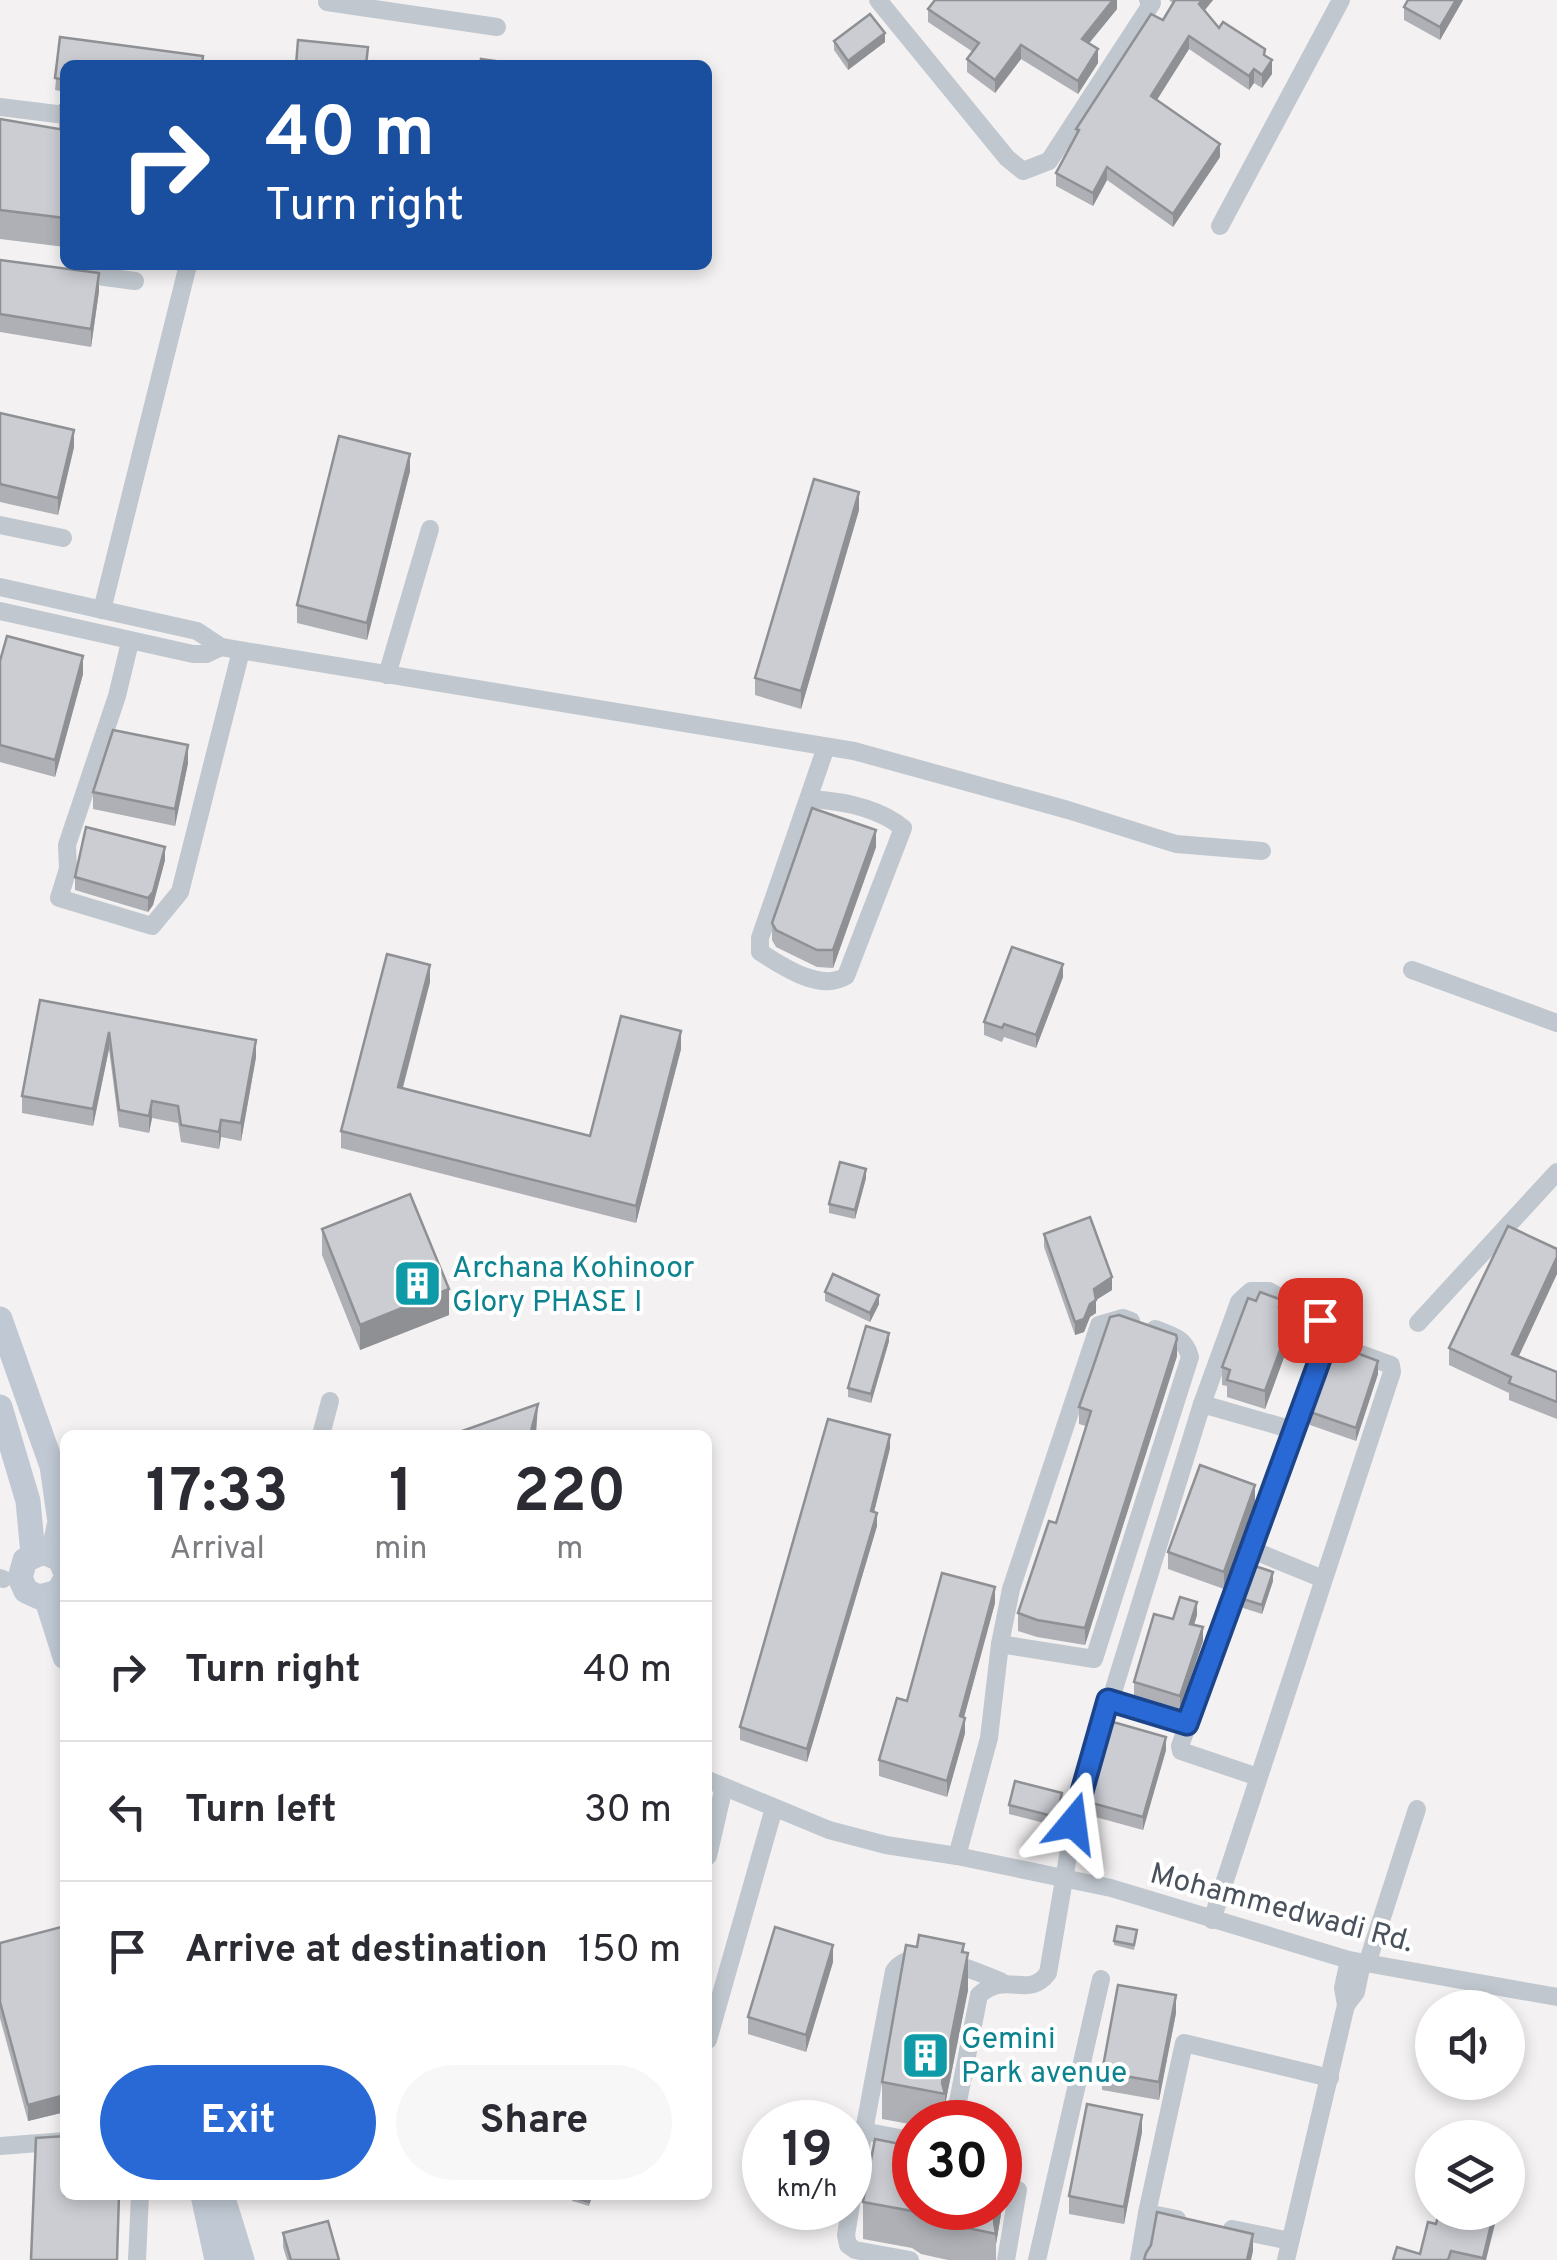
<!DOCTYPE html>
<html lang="en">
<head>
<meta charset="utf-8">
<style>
  body { margin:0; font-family:Overpass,sans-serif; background:#f7f7f7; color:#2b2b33; height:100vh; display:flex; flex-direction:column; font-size:38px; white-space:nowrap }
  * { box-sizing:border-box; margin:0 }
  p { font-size:32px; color:#7c7c81 }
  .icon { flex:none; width:55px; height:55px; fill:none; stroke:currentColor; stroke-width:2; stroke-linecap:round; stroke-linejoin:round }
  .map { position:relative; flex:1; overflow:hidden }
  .drawer { position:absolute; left:60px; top:1430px; width:652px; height:770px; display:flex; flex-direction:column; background:#fff; border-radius:15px; box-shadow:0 5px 15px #0003 }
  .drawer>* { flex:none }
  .guide { position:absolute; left:60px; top:60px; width:652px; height:210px; border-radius:15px; box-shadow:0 5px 15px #0003; background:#1a4fa0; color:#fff; overflow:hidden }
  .buttons { position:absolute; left:1415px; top:1990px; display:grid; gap:20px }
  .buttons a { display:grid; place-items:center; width:110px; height:110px; border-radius:50%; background:#fff; box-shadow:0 5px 15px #0003; font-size:50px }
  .speed { position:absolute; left:742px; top:2100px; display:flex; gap:20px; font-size:50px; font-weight:700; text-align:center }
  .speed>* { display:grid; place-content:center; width:130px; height:130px; border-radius:50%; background:#fff; box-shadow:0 5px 15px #0003; line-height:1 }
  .speed small { font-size:25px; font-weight:400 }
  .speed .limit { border:15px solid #d22; background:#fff; color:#111 }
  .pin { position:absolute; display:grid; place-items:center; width:85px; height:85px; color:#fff; margin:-42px; border-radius:20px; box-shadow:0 5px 15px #0006 }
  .me { position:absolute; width:110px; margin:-55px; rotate:16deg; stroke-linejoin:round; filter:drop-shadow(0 0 8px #0008) }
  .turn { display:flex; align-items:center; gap:35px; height:210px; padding:0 40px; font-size:45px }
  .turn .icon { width:130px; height:130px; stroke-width:2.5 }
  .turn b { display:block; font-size:70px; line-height:85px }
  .eta { display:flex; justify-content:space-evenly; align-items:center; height:170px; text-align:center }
  .eta b { font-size:60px; font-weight:700; line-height:70px }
  .button { display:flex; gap:20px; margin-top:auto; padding:20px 40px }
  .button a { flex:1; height:115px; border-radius:60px; background:#2969d5; color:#fff; font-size:40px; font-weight:700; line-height:115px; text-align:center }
  .button a+a { background:#f7f7f7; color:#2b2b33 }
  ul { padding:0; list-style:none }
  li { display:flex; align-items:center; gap:30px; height:140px; padding:0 40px; border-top:2px solid #e1e1e2 }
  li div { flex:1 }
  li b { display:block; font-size:38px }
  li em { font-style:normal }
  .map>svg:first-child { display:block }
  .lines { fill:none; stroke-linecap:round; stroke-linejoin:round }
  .street { stroke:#c0c7ce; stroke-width:18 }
  .secondary { stroke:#c0c8d3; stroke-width:25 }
  .wall { fill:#afb0b5 }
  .shaded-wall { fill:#8e9094 }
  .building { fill:#cbcdd3; stroke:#8e9094; stroke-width:2.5 }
  .route-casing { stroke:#1b448a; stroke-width:25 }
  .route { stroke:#2969d5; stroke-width:18 }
  .labels { text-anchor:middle; stroke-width:8; stroke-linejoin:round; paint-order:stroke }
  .culture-label { font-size:30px; fill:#0d838f; stroke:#fff; text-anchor:start }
  .street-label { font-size:30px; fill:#4a535d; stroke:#fff }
</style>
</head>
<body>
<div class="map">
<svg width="1557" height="2260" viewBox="0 0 1557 2260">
  <rect width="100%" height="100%" fill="#f3f1f1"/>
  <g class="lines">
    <g class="street">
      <path d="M878,0L1007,158L1023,171L1049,161L1152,3L1148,0"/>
      <path d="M327,2L497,27"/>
      <path d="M0,107L65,115"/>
      <path d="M1220,226L1341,0"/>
      <path d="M75,273L135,281"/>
      <path d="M0,525L63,538"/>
      <path d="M0,587L197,631L221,647L854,751L1068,810L1176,844L1262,851"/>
      <path d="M102,610L188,265"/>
      <path d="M0,611L193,654H206L221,647"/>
      <path d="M130,642L117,696L67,845L68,869L59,898L152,926L180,892L241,651"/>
      <path d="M387,675L430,529"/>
      <path d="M811,799C841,801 879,808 903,828L846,976C821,992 783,967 760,952V938L826,747"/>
      <path d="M1412,970L1557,1023"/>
      <path d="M1418,1323L1557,1172"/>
      <path d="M1202,1404L1293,1430"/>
      <path d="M321,1435L330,1401"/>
      <path d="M1250,1549L1323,1579"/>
      <path d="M0,1578L3,1579"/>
      <path d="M1000,1644L1094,1659L1190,1357C1185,1338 1173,1336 1155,1329"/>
      <path d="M1108,1700L1187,1724"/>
      <path d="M708,1780L829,1830L886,1845L957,1856L1111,1888L1349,1960L1557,1997"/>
      <path d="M708,1856L724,1787"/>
      <path d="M957,1856L989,1738L1000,1644L1011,1589L1099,1325L1123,1318L1131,1321"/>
      <path d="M1212,1920L1392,1372L1391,1365L1322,1340"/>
      <path d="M1367,1964L1417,1809"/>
      <path d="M1346,2005L1356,1992L1362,1963"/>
      <path d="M708,2040L774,1808"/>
      <path d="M954,2122L979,1995C1007,1970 1028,2000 1048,1973L1075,1815L1202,1404L1239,1302L1251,1291H1269L1320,1320L1323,1336L1320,1359L1180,1746L1181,1751L1258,1777"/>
      <path d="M863,2131L915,2141"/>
      <path d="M0,2146L65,2141"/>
      <path d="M866,2161L857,2168L846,2235L848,2245L855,2250L910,2260"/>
      <path d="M857,2168L894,1971C914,1942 975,1971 1002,1982"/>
      <path d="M1000,2184L1018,2190L1006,2260"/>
      <path d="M1177,2219L1147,2213L1184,2043L1330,2078"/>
      <path d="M1232,2229L1290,2241"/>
      <path d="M137,2260L140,2195"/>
      <path d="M1037,2260L1101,1979"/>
      <path d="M1139,2260L1147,2213"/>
      <path d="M1286,2260L1346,2005L1343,1988L1349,1960"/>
    </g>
    <g class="secondary">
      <path d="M0,1319L52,1466L60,1522L53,1554"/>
      <path d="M0,1407L28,1501L33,1554"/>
      <path d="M65,1571L60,1559L43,1552L25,1560L20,1578L26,1591L39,1597L58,1592L65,1580"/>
      <path d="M46,1597L65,1657"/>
      <path d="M203,2195L217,2260"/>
      <path d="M222,2195L242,2260"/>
    </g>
  </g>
  <g class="wall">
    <path d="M1117,0V9L1089,43L1098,63L1078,94L1021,59L995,93L967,72V59L973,52L928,22V9Z"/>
    <path d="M1169,0H1213L1205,10L1219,28L1265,56L1272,74L1262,88L1254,83L1249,90L1189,49L1157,100L1220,157L1173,227L1107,180L1093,206L1056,186V173L1076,136V129L1163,20L1173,3Z"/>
    <path d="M1463,0L1440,40L1404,20V7Z"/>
    <path d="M60,37L203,56V65H65V92L55,90Z"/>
    <path d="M834,41L885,42L848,70L834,50Z"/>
    <path d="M59,104H65V247L0,239V119L59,129Z"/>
    <path d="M0,260L99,291L91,347L0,332Z"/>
    <path d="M0,413L74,447L58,515L0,502Z"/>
    <path d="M410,471L367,640L297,623V605Z"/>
    <path d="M859,510L801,709L755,695V678Z"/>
    <path d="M0,661L83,674L55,777L0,762Z"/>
    <path d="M188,763L175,826L93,809V792Z"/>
    <path d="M876,847L833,968L817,967L776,947L772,940V923Z"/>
    <path d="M165,860L153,905L148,912L75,890V877Z"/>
    <path d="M1063,977L1036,1048L1004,1037L1002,1042L984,1035V1022Z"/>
    <path d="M430,982L403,1088L590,1136L681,1049L636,1223L341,1148V1131Z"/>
    <path d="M40,1000L256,1057L241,1141L221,1137L219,1149L181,1142L178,1123L152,1118L149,1133L119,1127L109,1049L93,1126L22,1113V1096Z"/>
    <path d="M866,1178L855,1219L829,1213V1204Z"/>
    <path d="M322,1229L449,1315L360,1350L322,1255Z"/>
    <path d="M1044,1234L1112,1290L1096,1300V1313L1090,1317L1084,1332L1075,1335L1044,1247Z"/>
    <path d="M825,1292L879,1304L870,1322L825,1301Z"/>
    <path d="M1282,1308L1294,1330L1265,1409L1227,1397V1386L1222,1385V1367Z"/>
    <path d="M889,1341L871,1403L848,1397V1388Z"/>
    <path d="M1449,1348L1519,1357L1557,1372V1419L1509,1400V1393L1449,1365Z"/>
    <path d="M1177,1356L1085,1645L1037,1637L1018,1631V1613L1056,1523L1086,1426L1079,1424V1407Z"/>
    <path d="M1378,1374L1356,1441L1310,1425V1412Z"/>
    <path d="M890,1448L874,1512L877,1526L807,1762L740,1740V1727Z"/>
    <path d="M1255,1502L1224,1589L1168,1569V1552Z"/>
    <path d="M1273,1581L1262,1614L1243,1608V1599Z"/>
    <path d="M995,1603L964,1717L965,1733L947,1797L879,1776V1760L907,1701Z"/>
    <path d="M1197,1615L1194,1625L1203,1641L1180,1709L1134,1695V1682L1173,1619Z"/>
    <path d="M1166,1750L1143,1830L1088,1815V1802Z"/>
    <path d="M1062,1801L1056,1826L1009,1814V1805Z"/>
    <path d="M65,1926V2112L28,2121L0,2018V1943Z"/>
    <path d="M1137,1934L1134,1950L1114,1945V1941Z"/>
    <path d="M964,1953L968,1990L945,2105V2122H915V2125L882,2119V2082Z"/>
    <path d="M833,1962L806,2052L748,2034V2017Z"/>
    <path d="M1176,2013L1159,2100L1102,2090V2072Z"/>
    <path d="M1142,2132L1124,2224L1069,2214V2196Z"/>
    <path d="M573,2195H592L589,2206L572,2201Z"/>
    <path d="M863,2202H1003L996,2244V2260H948L921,2254L912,2248L863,2239Z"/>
    <path d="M1428,2222L1486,2260H1393L1420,2254Z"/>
    <path d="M283,2233L339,2260H287L283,2247Z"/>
  </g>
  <g class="shaded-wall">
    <path d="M1113,0H1117V9L1082,52V39Z"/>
    <path d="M1202,0H1213L1199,17V4Z"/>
    <path d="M1456,0H1463L1440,40V27Z"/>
    <path d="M885,33V42L848,70V61Z"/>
    <path d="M1189,36V49L1151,109V96Z"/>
    <path d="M1021,45V59L995,93V80Z"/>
    <path d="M1098,49V63L1078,94V81Z"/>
    <path d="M1272,60V74L1262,88V75Z"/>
    <path d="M1254,69V83L1249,90V76Z"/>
    <path d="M1220,144V157L1173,227V214Z"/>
    <path d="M1107,167V180L1093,206V193Z"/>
    <path d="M99,273V291L91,347V329Z"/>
    <path d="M74,430V447L58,515V498Z"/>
    <path d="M410,454V471L367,640V623Z"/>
    <path d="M859,492V510L801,709V691Z"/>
    <path d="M83,656V674L55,777V760Z"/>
    <path d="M188,745V763L175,826V809Z"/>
    <path d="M876,830V847L833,968V950Z"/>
    <path d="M165,847V860L153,905L148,912V898Z"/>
    <path d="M1063,964V977L1036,1048V1035Z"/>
    <path d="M430,965V982L398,1105V1087Z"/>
    <path d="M681,1031V1049L636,1223V1206Z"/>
    <path d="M109,1032V1049L93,1126V1109Z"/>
    <path d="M256,1040V1057L241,1141V1123Z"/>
    <path d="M152,1101V1118L149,1133V1116Z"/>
    <path d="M221,1120V1137L219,1149V1132Z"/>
    <path d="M866,1169V1178L855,1219V1210Z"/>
    <path d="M1557,1257V1274L1512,1371V1354Z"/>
    <path d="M1112,1277V1290L1096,1300V1313L1090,1317L1084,1332L1075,1335V1322L1094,1289Z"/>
    <path d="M449,1289V1315L360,1350V1325Z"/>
    <path d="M879,1295V1304L870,1322V1313Z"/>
    <path d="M1294,1312V1330L1265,1409V1391Z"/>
    <path d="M889,1333V1341L871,1403V1394Z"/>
    <path d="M1177,1339V1356L1085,1645V1628Z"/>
    <path d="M1378,1361V1374L1356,1441V1428Z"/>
    <path d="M538,1404L536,1435H530Z"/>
    <path d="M890,1435V1448L871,1524V1511Z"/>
    <path d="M1255,1485V1502L1224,1589V1572Z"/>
    <path d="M877,1513V1526L807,1762V1749Z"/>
    <path d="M1273,1572V1581L1262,1614V1605Z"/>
    <path d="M995,1587V1603L960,1732V1716Z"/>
    <path d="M1197,1602V1615L1190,1637V1624Z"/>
    <path d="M1203,1627V1641L1180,1709V1696Z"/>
    <path d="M965,1718V1733L947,1797V1781Z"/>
    <path d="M1166,1737V1750L1143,1830V1817Z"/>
    <path d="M1062,1793V1801L1056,1826V1817Z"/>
    <path d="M964,1944V1975L968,1953V1990L945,2105V2094L942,2083Z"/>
    <path d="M833,1945V1962L806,2052V2035Z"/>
    <path d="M1176,1995V2013L1159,2100V2082Z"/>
    <path d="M65,2095V2112L28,2121V2105Z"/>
    <path d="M1142,2115V2132L1124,2224V2207Z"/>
    <path d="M1003,2165V2202L996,2244L994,2221L996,2208H1000V2184Z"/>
    <path d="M1494,2212H1498L1486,2260H1483Z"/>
    <path d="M1253,2234V2251L1251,2260H1247Z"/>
  </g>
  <g class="building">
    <path d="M935,0H1113L1082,39L1098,49L1078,81L1021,45L995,80L967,59L979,43L928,9Z"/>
    <path d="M1175,0H1202L1199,4L1219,28L1223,22L1265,49L1264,55L1272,60L1262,75L1254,69L1249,76L1189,36L1151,96L1220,144L1173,214L1107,167L1093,193L1056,173L1079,130L1076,129L1151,14L1163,20Z"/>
    <path d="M1408,0H1456L1440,27L1404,7Z"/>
    <path d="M870,14L885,33L848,61L834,41Z"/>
    <path d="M60,37L203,56L202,65H65V80L55,78Z"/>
    <path d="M298,40L368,47L366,65H296Z"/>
    <path d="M481,59L496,61V65H480Z"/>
    <path d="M0,119L65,130V218L0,210Z"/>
    <path d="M0,260L99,273L91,329L0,314Z"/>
    <path d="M0,413L74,430L58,498L0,484Z"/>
    <path d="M339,436L410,454L367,623L297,605Z"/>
    <path d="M814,479L859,492L801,691L755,678Z"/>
    <path d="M7,636L83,656L55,760L0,745V661Z"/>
    <path d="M113,730L188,745L175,809L93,792Z"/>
    <path d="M812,808L876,830L833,950H817L776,930L772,923Z"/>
    <path d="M86,827L165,847L153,892L148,898L75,877Z"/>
    <path d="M1012,947L1063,964L1036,1035L1004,1024L1002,1028L984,1022Z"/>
    <path d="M387,954L430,965L398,1087L590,1136L621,1016L681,1031L636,1206L341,1131Z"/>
    <path d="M40,1000L256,1040L241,1123L221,1120L219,1132L181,1125L178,1106L152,1101L149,1116L119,1110L109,1032L93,1109L22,1096Z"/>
    <path d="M840,1162L866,1169L855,1210L829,1204Z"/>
    <path d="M410,1194L449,1289L360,1325L322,1229Z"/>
    <path d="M1090,1217L1112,1277L1094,1289L1096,1300L1090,1304L1084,1319L1075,1322L1044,1234Z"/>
    <path d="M1508,1226L1557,1249V1257L1512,1354L1557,1372V1402L1509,1383L1511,1377L1449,1348Z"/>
    <path d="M833,1274L879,1295L870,1313L825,1292Z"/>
    <path d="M1260,1292L1282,1300L1279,1307L1294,1312L1265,1391L1227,1380L1230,1370L1222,1367L1248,1298L1256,1301Z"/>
    <path d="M1119,1315L1176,1335L1177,1339L1085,1628L1037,1620L1018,1613L1049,1521L1056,1523L1091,1411L1079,1407L1092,1370L1110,1317Z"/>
    <path d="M866,1326L889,1333L871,1394L848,1388Z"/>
    <path d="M1333,1344L1378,1361L1356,1428L1310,1412Z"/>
    <path d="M538,1404L530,1435H451Z"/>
    <path d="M828,1419L890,1435L871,1511L877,1513L807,1749L740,1727Z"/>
    <path d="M1200,1465L1255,1485L1224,1572L1168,1552Z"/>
    <path d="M1255,1566L1273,1572L1262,1605L1243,1599Z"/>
    <path d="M942,1573L995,1587L960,1716L965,1718L947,1781L879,1760L897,1698L907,1701Z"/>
    <path d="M1180,1597L1197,1602L1190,1624L1203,1627L1180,1696L1134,1682L1154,1614L1173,1619Z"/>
    <path d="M1113,1722L1166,1737L1143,1817L1088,1802Z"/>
    <path d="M1015,1781L1062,1793L1056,1817L1009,1805Z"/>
    <path d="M65,1926V2095L28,2105L0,2002V1943Z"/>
    <path d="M1117,1926L1137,1930L1134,1945L1114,1941Z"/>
    <path d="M775,1927L833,1945L806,2035L748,2017Z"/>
    <path d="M919,1935L964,1944L962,1952L968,1953L942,2083L945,2094L882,2082L906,1945L917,1947Z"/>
    <path d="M1118,1985L1176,1995L1159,2082L1102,2072Z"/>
    <path d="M1087,2104L1142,2115L1124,2207L1069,2196Z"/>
    <path d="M65,2136V2195H119L117,2260H31L36,2138Z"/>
    <path d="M875,2139L915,2147V2208H996L994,2221L996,2234L921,2218L912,2211L863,2202Z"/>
    <path d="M1000,2165H1003L1000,2184Z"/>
    <path d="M573,2195H591L589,2202L572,2197Z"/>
    <path d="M1157,2212L1253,2234L1247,2260H1144L1146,2253L1151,2245Z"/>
    <path d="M1439,2212H1494L1483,2258L1451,2251L1448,2260H1393L1397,2247L1420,2254L1428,2222L1436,2224Z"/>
    <path d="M328,2221L339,2260H291L283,2233Z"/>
  </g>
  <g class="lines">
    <defs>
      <path id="route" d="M1073,1823L1108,1700L1187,1724L1320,1359L1323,1336L1320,1320"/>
    </defs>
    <use href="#route" class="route-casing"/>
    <use href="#route" class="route"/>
  </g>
  <defs>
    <symbol id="building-square" viewBox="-11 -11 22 22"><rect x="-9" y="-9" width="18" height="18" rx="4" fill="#0f9aa8" stroke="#fff"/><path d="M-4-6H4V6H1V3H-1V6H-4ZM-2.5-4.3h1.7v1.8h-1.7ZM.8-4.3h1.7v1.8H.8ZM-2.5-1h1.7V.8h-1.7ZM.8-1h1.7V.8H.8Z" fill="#fff"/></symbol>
  </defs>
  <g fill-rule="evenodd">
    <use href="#building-square" x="390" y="1256" width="55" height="55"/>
    <use href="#building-square" x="898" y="2028" width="55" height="55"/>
  </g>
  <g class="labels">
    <g class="culture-label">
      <text x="452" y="1277">Archana Kohinoor<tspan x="452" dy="34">Glory PHASE I</tspan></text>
      <text x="961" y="2048">Gemini<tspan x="961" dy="34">Park avenue</tspan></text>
    </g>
    <g class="street-label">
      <text transform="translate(1282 1907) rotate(15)" y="10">Mohammedwadi Rd.</text>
    </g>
  </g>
</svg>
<div class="buttons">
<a><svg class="icon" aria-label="sound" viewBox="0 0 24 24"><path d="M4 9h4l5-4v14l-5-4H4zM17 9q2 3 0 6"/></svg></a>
<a><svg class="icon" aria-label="layers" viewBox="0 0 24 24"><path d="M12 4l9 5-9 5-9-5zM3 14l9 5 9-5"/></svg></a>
</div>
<div class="speed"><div>19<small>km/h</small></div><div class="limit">30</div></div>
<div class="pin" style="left:1320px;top:1320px;background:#d93025"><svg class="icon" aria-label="arrive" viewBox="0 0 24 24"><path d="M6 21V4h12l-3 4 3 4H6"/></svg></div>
<svg class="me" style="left:1073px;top:1823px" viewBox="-20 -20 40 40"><path d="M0-17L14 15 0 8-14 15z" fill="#2969d5" stroke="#fff" stroke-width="4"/></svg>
<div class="guide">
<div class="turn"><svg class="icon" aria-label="right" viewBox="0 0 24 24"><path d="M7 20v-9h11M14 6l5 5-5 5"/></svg><div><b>40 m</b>Turn right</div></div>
</div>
<section class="drawer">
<div class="eta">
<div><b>17:33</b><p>Arrival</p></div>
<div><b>1</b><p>min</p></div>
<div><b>220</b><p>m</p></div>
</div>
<ul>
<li><svg class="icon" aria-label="right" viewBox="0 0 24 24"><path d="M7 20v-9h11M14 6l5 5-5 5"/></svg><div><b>Turn right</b></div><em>40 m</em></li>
<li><svg class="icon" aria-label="left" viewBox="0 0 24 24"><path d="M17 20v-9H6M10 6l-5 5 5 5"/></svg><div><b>Turn left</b></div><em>30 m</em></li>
<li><svg class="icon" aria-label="arrive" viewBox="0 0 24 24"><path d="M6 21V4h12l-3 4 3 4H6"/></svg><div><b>Arrive at destination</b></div><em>150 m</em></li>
</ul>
<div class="button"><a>Exit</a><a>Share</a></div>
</section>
</div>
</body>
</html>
